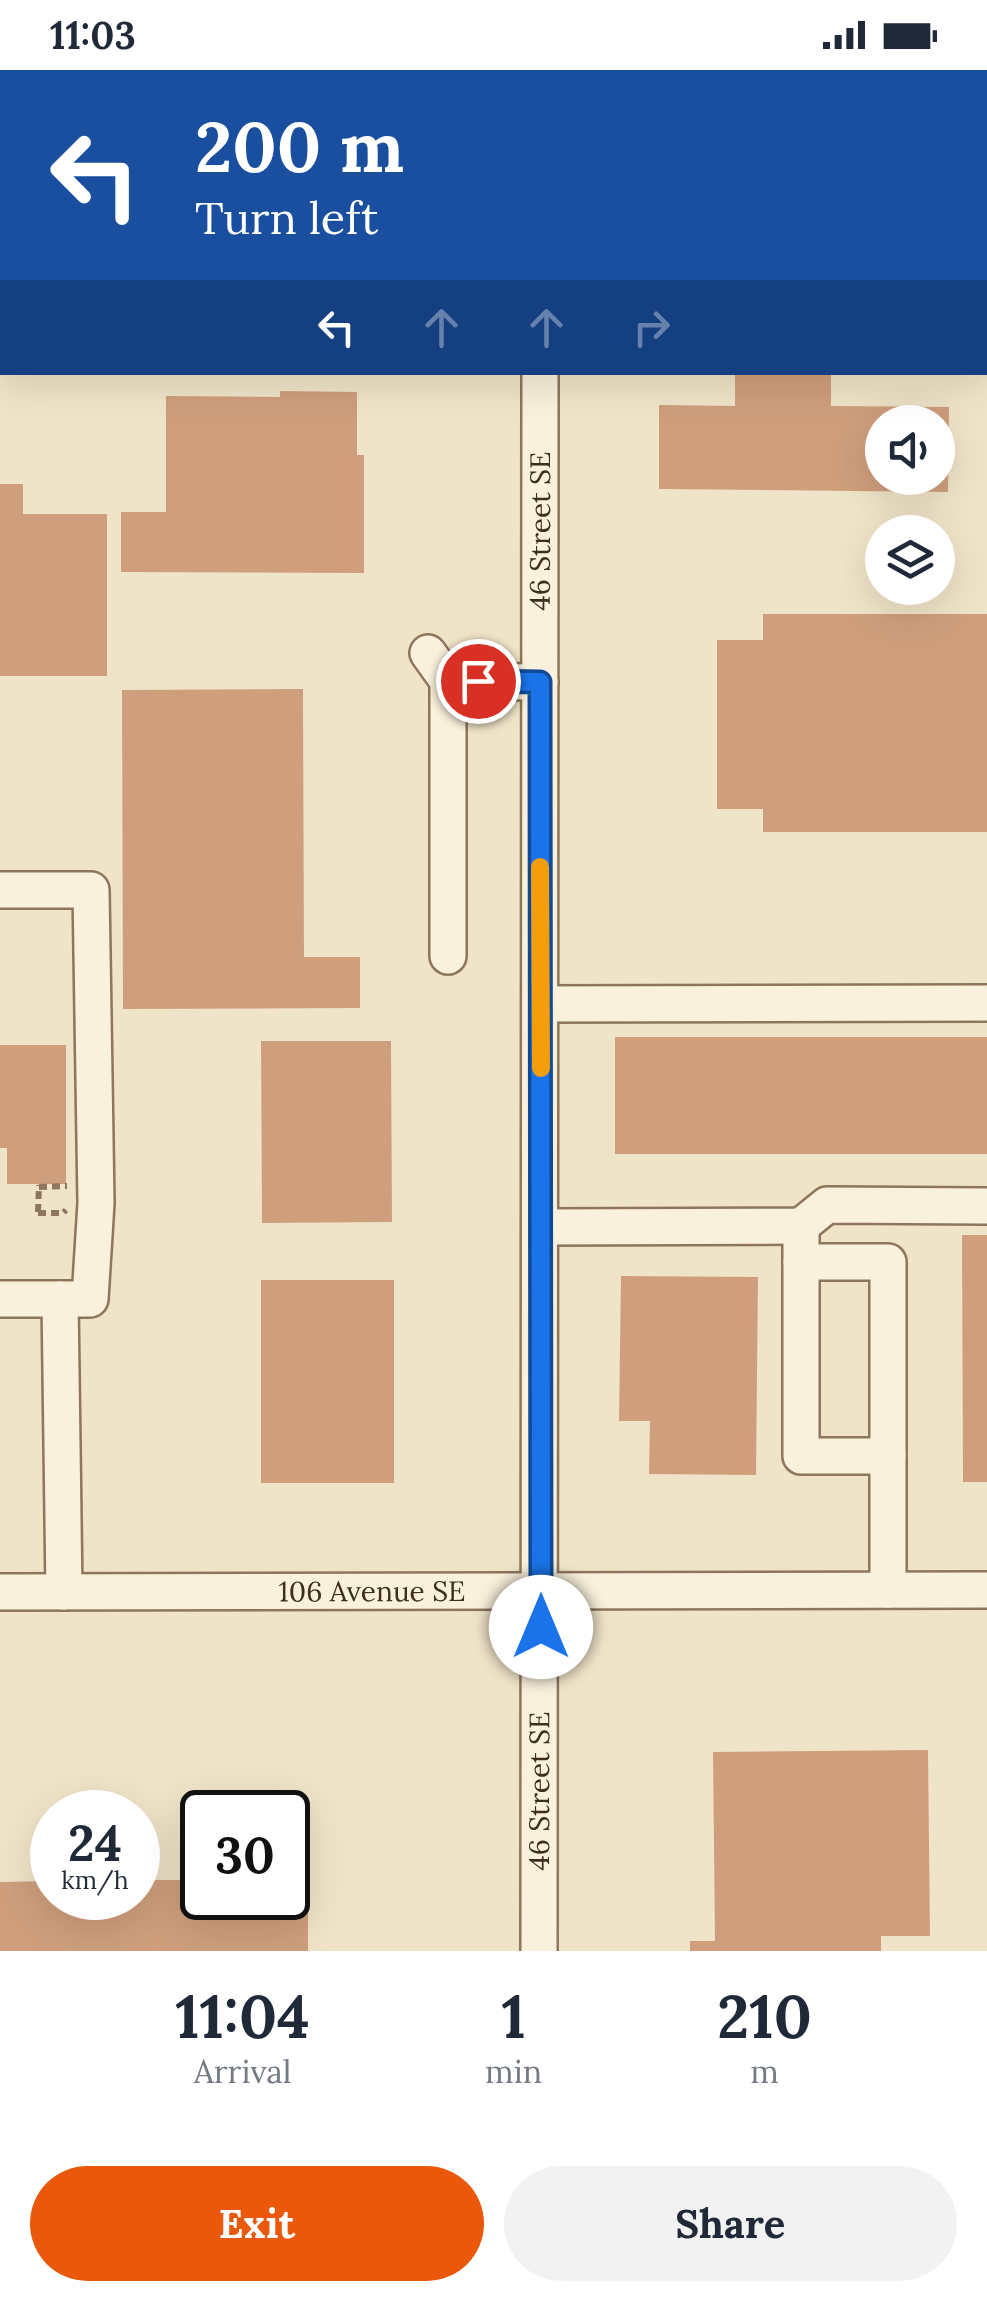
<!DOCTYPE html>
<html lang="en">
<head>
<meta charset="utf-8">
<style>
  body { margin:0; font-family:Lora,serif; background:#f2f2f3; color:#1f2937; height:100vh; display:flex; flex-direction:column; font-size:38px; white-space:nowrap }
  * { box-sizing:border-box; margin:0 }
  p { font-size:32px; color:#747a83 }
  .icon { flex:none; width:55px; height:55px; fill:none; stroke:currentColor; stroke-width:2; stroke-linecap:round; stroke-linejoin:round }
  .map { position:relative; height:1881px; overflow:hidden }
  .sheet { display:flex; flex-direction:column; background:#fff; flex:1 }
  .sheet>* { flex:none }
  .guide { position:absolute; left:0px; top:0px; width:988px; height:305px; box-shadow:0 10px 40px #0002; background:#1a4fa0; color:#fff; overflow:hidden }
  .buttons { position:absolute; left:865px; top:335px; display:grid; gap:20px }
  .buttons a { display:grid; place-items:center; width:90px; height:90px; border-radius:50%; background:#fff; box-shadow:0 10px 40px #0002; font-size:50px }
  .speed { position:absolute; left:30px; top:1720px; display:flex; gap:20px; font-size:50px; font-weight:700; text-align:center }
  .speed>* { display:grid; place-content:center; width:130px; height:130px; border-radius:50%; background:#fff; box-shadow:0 10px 40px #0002; line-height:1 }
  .speed small { font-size:25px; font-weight:400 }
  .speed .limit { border:5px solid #111; border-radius:15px; background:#fff; color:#111 }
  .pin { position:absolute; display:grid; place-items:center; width:85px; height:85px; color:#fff; margin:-42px; border:5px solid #fff; border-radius:50%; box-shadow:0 2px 10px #0007 }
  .me { position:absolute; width:110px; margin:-55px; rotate:0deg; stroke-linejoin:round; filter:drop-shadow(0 0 8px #0008) }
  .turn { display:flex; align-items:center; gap:35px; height:210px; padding:0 30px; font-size:45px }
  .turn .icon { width:130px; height:130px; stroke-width:2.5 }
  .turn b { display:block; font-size:70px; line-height:85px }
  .lanes { display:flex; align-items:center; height:95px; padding:0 30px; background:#0003; justify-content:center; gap:50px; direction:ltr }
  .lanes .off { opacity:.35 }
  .eta { display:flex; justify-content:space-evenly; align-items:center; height:170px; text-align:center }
  .eta b { font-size:60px; font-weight:700; line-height:70px }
  .cta { display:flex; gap:20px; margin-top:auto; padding:20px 30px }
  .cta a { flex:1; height:115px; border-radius:60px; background:#ea580c; color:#fff; font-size:40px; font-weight:700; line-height:115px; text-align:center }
  .cta a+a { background:#f2f2f3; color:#1f2937 }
  .status { display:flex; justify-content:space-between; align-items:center; height:70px; padding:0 50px; background:#fff; direction:ltr }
  .status svg { height:28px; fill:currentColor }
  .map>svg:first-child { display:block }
  .building { fill:#cf9f7d; fill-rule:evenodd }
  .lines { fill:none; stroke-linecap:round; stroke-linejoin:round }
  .minor-casing { stroke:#8d765c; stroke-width:40 }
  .path { stroke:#8d765c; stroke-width:6; stroke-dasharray:8 5; stroke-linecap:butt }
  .minor { stroke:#faf1dc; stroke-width:35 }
  .route-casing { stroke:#114b97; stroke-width:25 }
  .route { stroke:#1a73e8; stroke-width:18 }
  .slow { stroke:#f59e0b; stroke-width:18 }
  .labels { text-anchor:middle; stroke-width:10; stroke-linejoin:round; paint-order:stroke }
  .street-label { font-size:28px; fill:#3d2e20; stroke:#f7eed8 }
</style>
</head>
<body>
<div class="status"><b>11:03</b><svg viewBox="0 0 49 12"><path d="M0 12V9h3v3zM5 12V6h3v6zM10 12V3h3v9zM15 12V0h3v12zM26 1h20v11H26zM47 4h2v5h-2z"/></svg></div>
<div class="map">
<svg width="987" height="1881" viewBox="0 0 987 1881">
  <rect width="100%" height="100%" fill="#f0e4c8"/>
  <g class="building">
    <path d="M735,302H831V336L949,337L948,422L659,419V335L735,336ZM882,352H938V408H882Z"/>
    <path d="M280,321L357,322V385H364V503L121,502V442H166V326L280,327Z"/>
    <path d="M0,414H23V444H107V606H0Z"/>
    <path d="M763,544H987V762H763V739H717V570H763Z"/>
    <path d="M303,619L304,887H360V938L123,939L122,620Z"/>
    <rect x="615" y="967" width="372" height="117"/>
    <path d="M261,971H391L392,1152L262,1153Z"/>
    <path d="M0,975H66V1114H7V1078H0Z"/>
    <path d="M962,1165H987V1412H963Z"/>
    <path d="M621,1206L758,1207L756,1405L649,1404L650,1351H619Z"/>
    <rect x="261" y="1210" width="133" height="203"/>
    <path d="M928,1680L930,1866H881V1881H690V1871H715L713,1682Z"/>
    <path d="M308,1808V1881H0V1812L52,1811V1828H138V1810H202V1828H288V1809Z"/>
  </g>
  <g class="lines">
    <defs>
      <g id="minor">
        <path d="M51,0V2"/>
        <path d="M540,0V2"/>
        <path d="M93,2V0"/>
        <path d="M985,167H987"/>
        <path d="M0,168H2"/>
        <path d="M428,583L448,611V886"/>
        <path d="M448,611L540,612"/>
        <path d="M0,820H91L96,1133L90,1229H0"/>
        <path d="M541,934L987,933"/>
        <path d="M801,1156V1386H888V1520"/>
        <path d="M541,1157L801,1156L827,1135L987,1136"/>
        <path d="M801,1192H888V1386"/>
        <path d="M60,1229L64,1522"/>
        <path id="s1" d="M0,1522L987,1520"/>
        <path id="s2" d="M539,1881L540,302"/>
      </g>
    </defs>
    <use href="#minor" class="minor-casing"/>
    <g class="path">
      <path d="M39,1117L67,1116"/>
      <path d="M38,1142L39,1115"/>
      <path d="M38,1143H63L66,1140"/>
    </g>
    <use href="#minor" class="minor"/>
  </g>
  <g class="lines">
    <defs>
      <path id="route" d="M478,611L540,612L541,1557"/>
    </defs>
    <use href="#route" class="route-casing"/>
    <use href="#route" class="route"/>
    <path class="slow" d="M540,797L541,998"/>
  </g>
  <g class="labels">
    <g class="street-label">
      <text dy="10" stroke="none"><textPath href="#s2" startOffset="1420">46 Street SE</textPath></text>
      <text dy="10" stroke="none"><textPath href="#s1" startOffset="372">106 Avenue SE</textPath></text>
      <text dy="10" stroke="none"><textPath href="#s2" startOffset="160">46 Street SE</textPath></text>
    </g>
  </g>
</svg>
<div class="buttons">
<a><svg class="icon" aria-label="sound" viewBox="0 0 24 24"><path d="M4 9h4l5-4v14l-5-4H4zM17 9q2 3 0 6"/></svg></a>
<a><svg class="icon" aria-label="layers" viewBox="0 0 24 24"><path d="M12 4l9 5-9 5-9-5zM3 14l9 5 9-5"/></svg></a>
</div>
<div class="speed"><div>24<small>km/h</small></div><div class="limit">30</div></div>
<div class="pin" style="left:478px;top:611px;background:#d93025"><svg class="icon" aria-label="arrive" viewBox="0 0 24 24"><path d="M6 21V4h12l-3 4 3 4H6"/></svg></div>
<svg class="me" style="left:541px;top:1557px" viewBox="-20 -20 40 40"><circle r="19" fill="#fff"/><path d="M0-13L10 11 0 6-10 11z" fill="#1a73e8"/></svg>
<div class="guide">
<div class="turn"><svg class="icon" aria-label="left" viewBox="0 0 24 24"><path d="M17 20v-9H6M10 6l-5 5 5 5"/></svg><div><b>200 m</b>Turn left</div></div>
<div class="lanes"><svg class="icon" aria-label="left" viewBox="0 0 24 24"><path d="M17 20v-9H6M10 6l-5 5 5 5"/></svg><svg class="icon off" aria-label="ahead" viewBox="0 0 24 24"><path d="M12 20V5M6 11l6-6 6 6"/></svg><svg class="icon off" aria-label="ahead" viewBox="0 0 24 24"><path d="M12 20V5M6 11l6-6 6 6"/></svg><svg class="icon off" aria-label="right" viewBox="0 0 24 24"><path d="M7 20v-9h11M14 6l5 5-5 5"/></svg></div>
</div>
</div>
<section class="sheet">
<div class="eta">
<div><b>11:04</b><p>Arrival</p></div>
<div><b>1</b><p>min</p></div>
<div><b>210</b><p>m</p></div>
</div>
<div class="cta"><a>Exit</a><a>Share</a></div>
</section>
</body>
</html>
